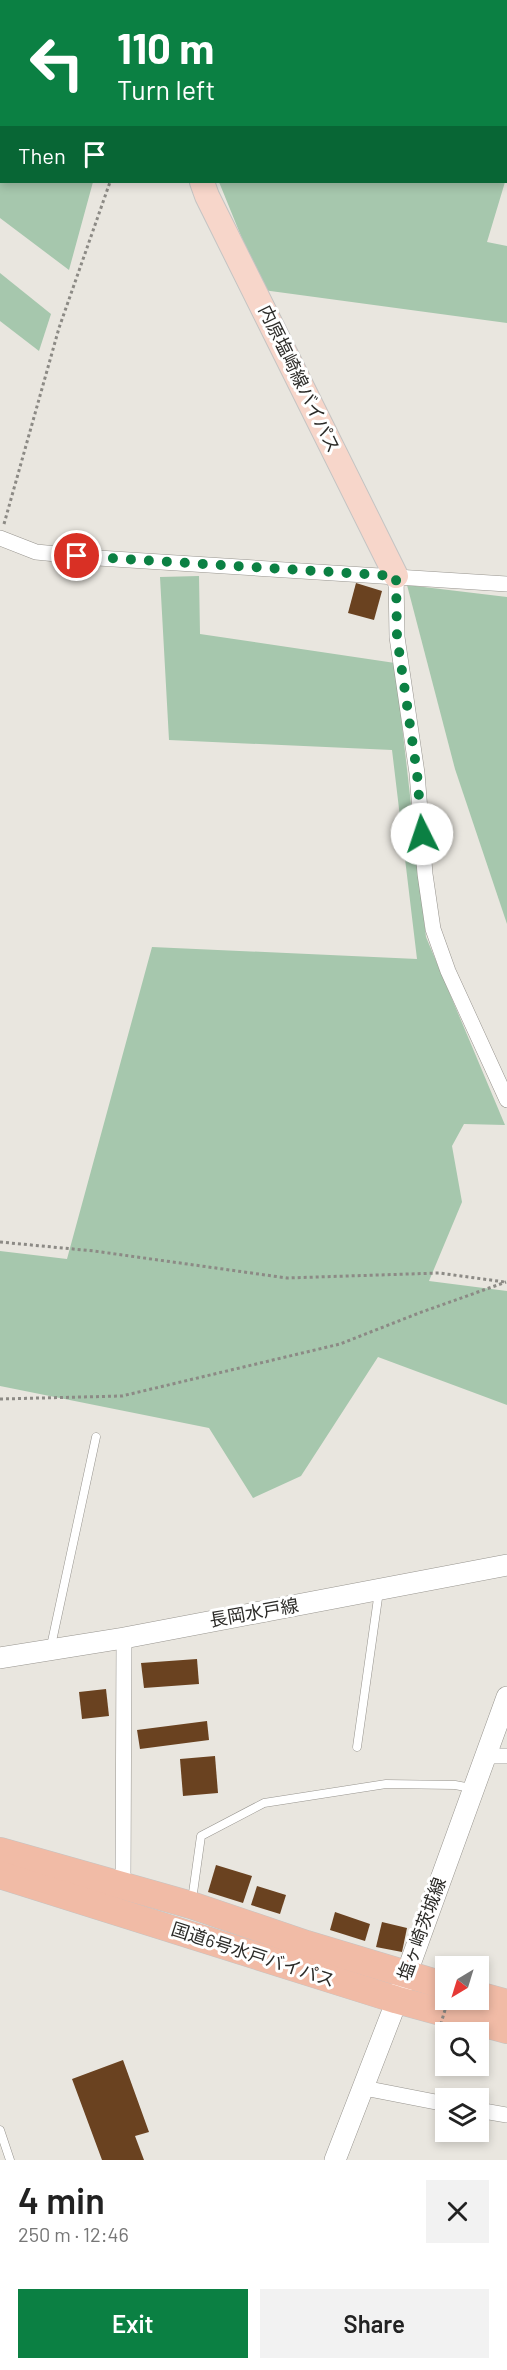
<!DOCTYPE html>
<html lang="en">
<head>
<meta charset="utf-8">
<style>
  body { margin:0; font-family:Barlow,"Noto Sans JP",sans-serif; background:#f2f2f2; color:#222; height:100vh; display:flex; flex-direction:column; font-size:22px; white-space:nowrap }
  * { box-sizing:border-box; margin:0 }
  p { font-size:20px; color:#767676 }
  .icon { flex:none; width:33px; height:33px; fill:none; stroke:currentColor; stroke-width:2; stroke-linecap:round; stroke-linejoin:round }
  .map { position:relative; height:2160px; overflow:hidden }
  .sheet { display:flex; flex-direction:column; background:#fff; flex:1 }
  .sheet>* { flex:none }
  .top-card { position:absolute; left:0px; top:0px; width:507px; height:183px; box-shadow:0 3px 9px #0003; background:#0b8043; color:#fff; overflow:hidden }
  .needle { width:39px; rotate:218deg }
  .buttons { position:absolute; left:435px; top:1956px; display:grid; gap:12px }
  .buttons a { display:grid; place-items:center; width:54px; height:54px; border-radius:0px; background:#fff; box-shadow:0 3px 9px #0003; font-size:30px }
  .pin { position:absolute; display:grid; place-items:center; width:51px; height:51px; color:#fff; margin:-26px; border:3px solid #fff; border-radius:50%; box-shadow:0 2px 6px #0007 }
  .me { position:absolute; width:66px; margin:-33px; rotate:356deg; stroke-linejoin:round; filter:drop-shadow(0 0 4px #0008) }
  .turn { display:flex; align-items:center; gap:21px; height:126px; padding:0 18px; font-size:27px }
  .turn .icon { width:78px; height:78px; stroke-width:2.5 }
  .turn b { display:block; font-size:42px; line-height:51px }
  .then { display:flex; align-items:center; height:57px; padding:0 18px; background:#0003; gap:12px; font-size:22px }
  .round { display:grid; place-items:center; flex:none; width:63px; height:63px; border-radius:0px; background:#f2f2f2 }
  .summary { display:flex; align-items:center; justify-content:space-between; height:102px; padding:0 18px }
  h1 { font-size:36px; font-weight:600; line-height:45px }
  .action { display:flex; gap:12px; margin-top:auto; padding:12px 18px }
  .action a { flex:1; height:69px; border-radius:0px; background:#0b8043; color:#fff; font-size:24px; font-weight:600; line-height:69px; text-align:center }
  .action a+a { background:#f2f2f2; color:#222 }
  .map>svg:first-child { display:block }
  .green { fill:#a6c7ad }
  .building { fill:#6a4220 }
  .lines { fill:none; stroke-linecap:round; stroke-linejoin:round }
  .lane-casing { stroke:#98958f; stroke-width:9 }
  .street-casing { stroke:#98958f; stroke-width:16 }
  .secondary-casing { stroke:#98958f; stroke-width:22 }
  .primary-casing { stroke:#c4c4c3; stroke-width:26 }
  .highway-casing { stroke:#c4c4c3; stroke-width:28 }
  .path { stroke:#8c8a85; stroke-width:3; stroke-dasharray:3 3; stroke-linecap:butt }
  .lane { stroke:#fff; stroke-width:8 }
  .street { stroke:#fff; stroke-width:15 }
  .secondary { stroke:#fff; stroke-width:21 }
  .primary { stroke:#f7d6ca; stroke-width:24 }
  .highway { stroke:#f1bba6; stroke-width:27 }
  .path-bridge { stroke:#8c8a85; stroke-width:3; stroke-dasharray:3 3; stroke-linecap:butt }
  .route { stroke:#0b8043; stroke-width:10; stroke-dasharray:0 18 }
  .labels { text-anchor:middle; stroke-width:6; stroke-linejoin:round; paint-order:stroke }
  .street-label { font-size:18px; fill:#2c2b28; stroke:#fff }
</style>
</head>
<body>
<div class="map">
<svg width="507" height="2160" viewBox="0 0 507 2160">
  <rect width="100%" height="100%" fill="#e9e6df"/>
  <g class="green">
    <path d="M0,100L2,182H93L69,270L0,218Z"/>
    <path d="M219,182H505L487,242L507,246V323L263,290Z"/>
    <path d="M0,273L51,314L39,351L0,321Z"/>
    <path d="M199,576L200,634L395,663L426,937L505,1125L464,1124L452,1146L462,1202L429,1281L507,1291V1405L378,1357L301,1476L253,1498L209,1428L0,1386V1251L67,1259L152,947L417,959L392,750L169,740L160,577Z"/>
    <path d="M407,585L507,597V924L455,769Z"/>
  </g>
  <g class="building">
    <path d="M356,583L382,591L374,620L348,613Z"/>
    <path d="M197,1659L199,1684L144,1688L141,1663Z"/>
    <path d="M106,1689L109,1716L82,1719L79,1692Z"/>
    <path d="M207,1721L209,1740L140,1749L137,1730Z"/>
    <path d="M215,1756L218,1793L183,1796L180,1759Z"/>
    <path d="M216,1865L252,1876L243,1903L208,1892Z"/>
    <path d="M257,1886L286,1895L280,1914L251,1905Z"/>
    <path d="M335,1912L370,1924L365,1941L330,1930Z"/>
    <path d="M382,1922L407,1928L402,1952L376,1947Z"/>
    <path d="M123,2060L149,2132L135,2136L144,2160H102L72,2079Z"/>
  </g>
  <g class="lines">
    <defs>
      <g id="lane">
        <path d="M51,1646L96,1437"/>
        <path d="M357,1747L379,1591"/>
        <path d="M192,1900L201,1836L264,1803L386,1784L455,1785L471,1788"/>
        <path d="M0,2130L10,2160"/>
      </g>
      <g id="street">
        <path d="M0,538L36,552L98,558L507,584"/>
        <path d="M396,576L397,637L417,773L425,874L433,929L448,971L507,1100"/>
        <path d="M486,1756H507"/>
        <path d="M123,1886L124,1638"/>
        <path d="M364,2088L446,2104"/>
        <path d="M478,2110L507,2115"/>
      </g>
      <g id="secondary">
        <path d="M0,1658L124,1638L507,1565"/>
        <path d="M335,2160L397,2000L507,1697"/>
      </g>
      <g id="primary">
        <path d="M133,0L135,2"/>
        <path d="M506,42L507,43"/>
        <path d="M202,182L207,196L396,576"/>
      </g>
      <g id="highway">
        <path d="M0,1851L191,1905L306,1944L446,1986"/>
        <path d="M0,1875L397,2000L507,2030"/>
        <path d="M478,1995L507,2003"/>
      </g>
    </defs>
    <use href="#lane" class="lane-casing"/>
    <use href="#street" class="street-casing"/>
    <use href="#secondary" class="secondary-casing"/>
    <use href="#primary" class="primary-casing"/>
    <use href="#highway" class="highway-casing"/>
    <g class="path">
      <path d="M4,524L59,328L110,182"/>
      <path d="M0,1242L94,1251L287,1278L439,1273L505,1282"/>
      <path d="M0,1399L122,1396L340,1344L419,1313L506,1282"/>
    </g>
    <use href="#lane" class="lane"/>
    <use href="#street" class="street"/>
    <use href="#secondary" class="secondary"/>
    <use href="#primary" class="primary"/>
    <use href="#highway" class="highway"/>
    <path class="path-bridge" d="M439,2030L448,2000"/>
  </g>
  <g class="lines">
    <path class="route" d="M77,556L396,576L397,637L417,773L422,834"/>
  </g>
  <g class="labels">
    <g class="street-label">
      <text transform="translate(299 379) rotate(64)" y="6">内原塩崎線バイパス</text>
      <text transform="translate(254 1613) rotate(-10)" y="6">長岡水戸線</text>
      <text transform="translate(422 1929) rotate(-70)" y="6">塩ヶ崎茨城線</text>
      <text transform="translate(253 1955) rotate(18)" y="6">国道6号水戸バイパス</text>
    </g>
  </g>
</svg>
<div class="buttons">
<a><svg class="needle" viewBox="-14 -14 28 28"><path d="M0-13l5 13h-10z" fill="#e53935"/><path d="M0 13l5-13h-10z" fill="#767676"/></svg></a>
<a><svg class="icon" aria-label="search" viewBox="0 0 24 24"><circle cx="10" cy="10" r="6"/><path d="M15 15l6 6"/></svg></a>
<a><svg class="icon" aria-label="layers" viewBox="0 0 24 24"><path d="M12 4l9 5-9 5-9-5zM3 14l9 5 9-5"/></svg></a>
</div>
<div class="pin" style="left:77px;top:556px;background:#d93025"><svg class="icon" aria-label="arrive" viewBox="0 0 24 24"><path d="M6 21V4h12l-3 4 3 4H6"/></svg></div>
<svg class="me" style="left:422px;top:834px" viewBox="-20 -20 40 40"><circle r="19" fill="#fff"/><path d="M0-13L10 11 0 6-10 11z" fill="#0b8043"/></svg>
<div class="top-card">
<div class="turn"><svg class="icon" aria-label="left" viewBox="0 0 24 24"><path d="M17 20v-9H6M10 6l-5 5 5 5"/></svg><div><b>110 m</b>Turn left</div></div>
<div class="then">Then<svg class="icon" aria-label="arrive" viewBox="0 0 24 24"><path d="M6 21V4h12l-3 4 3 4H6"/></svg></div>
</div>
</div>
<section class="sheet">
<div class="summary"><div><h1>4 min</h1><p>250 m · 12:46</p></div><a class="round"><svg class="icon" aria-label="close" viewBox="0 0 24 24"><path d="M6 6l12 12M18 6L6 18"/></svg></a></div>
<div class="action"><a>Exit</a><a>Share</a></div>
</section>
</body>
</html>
